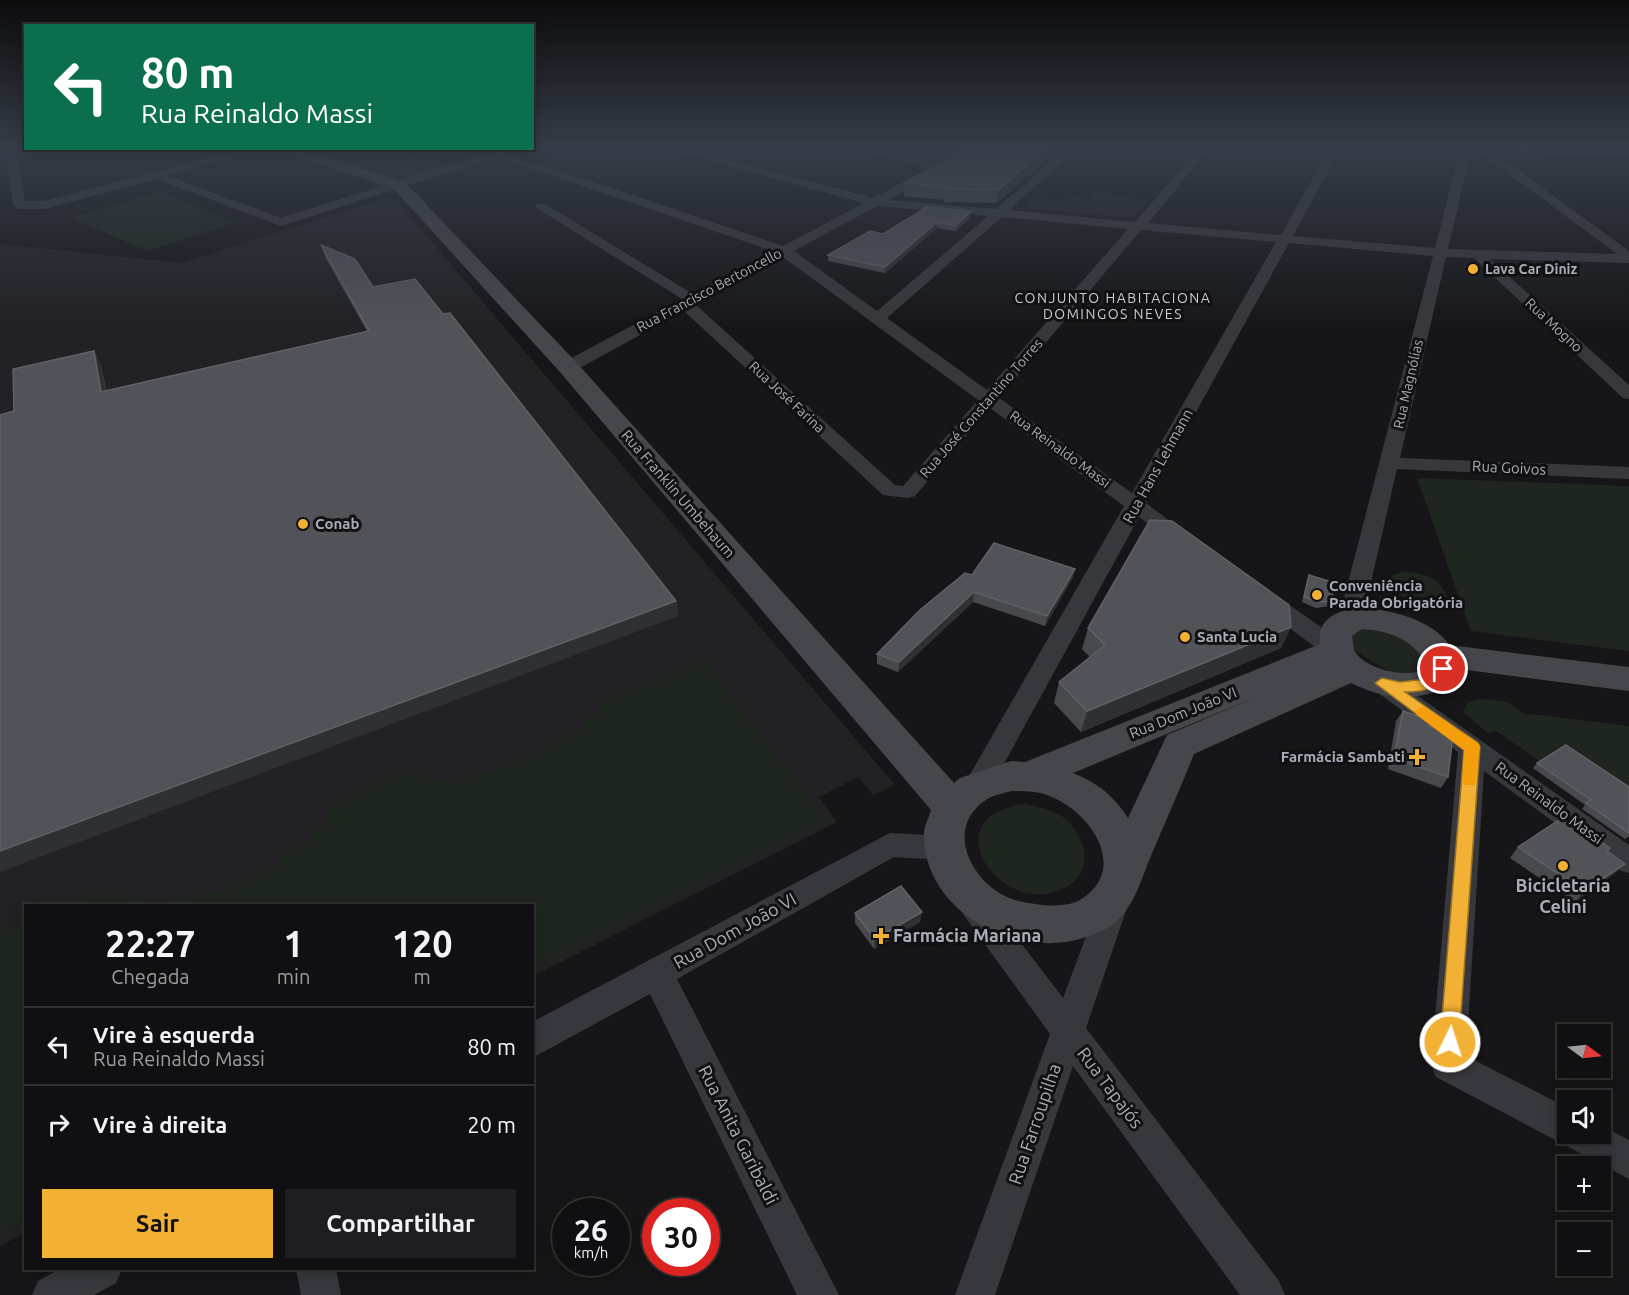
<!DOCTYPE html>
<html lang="pt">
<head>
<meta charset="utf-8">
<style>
  body { margin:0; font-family:Ubuntu,sans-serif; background:#1e1e20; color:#f1f3f6; height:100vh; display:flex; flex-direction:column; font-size:22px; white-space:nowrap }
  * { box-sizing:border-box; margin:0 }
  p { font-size:20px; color:#9c9d9f }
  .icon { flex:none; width:33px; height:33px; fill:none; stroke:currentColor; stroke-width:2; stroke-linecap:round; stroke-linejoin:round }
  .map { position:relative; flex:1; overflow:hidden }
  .panel { position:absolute; left:24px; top:904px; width:510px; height:366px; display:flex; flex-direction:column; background:#101012; border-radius:0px; box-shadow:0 3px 15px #0003,0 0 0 2px #303032 }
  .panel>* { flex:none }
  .guide { position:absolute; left:24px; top:24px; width:510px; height:126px; border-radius:0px; box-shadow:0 3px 15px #0003,0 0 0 2px #303032; background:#0b6e4f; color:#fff; overflow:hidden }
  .needle { width:39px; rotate:105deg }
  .controls { position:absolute; left:1557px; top:1024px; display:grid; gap:12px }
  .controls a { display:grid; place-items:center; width:54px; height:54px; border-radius:0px; background:#101012; box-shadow:0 3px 15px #0003,0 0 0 2px #303032; font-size:30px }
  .speed { position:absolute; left:552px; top:1198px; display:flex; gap:12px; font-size:30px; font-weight:700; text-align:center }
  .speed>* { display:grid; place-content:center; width:78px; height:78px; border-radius:50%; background:#101012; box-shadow:0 3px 15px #0003,0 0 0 2px #303032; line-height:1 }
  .speed small { font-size:15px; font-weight:400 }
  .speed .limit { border:9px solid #d22; background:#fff; color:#111 }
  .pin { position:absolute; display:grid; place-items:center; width:51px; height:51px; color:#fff; margin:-26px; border:3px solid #fff; border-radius:50%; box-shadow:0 2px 6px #0007 }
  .me { position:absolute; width:66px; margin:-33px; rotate:4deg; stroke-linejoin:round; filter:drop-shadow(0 0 4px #0008) }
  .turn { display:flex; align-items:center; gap:21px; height:126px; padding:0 18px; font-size:27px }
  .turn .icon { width:78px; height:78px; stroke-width:2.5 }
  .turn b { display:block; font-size:42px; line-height:51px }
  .eta { display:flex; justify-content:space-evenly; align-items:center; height:102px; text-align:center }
  .eta b { font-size:36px; font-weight:600; line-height:42px }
  .button { display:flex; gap:12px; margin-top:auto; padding:12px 18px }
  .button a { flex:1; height:69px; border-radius:0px; background:#f2b134; color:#111; font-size:24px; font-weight:600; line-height:69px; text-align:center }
  .button a+a { background:#1e1e20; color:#f1f3f6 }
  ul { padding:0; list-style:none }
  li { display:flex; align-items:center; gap:18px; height:78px; padding:0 18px; border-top:2px solid #303032 }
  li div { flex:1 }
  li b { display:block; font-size:22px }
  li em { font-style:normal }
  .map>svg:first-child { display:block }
  .built { fill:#222225 }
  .green { fill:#1e261f }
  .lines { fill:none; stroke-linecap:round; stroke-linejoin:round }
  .street { fill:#37383d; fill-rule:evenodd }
  .secondary { fill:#45474d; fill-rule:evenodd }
  .wall { fill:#47494d }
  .shaded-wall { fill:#2f3033 }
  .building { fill:#525359; stroke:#5f6168; stroke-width:1.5 }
  .route { fill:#f2b134; stroke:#9d7322; stroke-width:1.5 }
  .slow { fill:#f59e0b }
  .poi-dot { fill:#f2b134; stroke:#111113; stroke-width:2 }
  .labels { text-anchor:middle; stroke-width:6; stroke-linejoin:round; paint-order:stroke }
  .far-poi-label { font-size:14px; font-weight:bold; fill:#a8adb8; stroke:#111113; text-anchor:start }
  .far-street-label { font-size:14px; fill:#a8adb8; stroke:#111113 }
  .far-neighbourhood-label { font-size:14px; letter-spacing:1.5px; fill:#c9ccd4; stroke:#111113 }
  .street-label { font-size:15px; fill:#a8adb8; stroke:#111113 }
  .poi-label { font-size:15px; font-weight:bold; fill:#a8adb8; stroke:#111113; text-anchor:start }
  .near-poi-label { font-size:18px; font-weight:bold; fill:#a8adb8; stroke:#111113 }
  .near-street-label { font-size:18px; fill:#a8adb8; stroke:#111113 }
</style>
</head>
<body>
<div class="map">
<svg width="1629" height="1295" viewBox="0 0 1629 1295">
  <rect width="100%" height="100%" fill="#161618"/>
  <g class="built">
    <path d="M1097,192L1150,201L1134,216L1120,217L1035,209L1027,204L1035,197L1065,202L1072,195L1090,199Z"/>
    <path d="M390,197L395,199L895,785L873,795L858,777L819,797L837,822L533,976L532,906H26L25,1233L0,1246V244L181,263Z"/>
  </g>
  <g class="green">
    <path d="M414,157L444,166L406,179L375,169Z"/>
    <path d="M159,192L237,222L147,251L71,218Z"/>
    <path d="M1417,478L1629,486V651L1471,631Z"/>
    <path d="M1402,572C1421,572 1439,577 1447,596C1432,615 1397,601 1389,581L1392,575Z"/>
    <path d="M1362,627C1386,631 1423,638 1427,667C1412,691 1372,662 1357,651L1353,648L1350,637Z"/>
    <path d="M704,661L825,819L533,967L532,906H64L88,896L115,892L147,902L182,900L221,890L266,869L299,846L323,823L335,803L402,772L450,784L539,754L579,729L608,700Z"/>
    <path d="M1481,699L1508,702L1522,713L1629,726V791L1563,746L1542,763L1496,731L1488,733L1463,712L1468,702Z"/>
    <path d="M1024,804C1037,807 1051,809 1063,817C1089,838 1095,876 1060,890C998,916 932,817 1024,804Z"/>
    <path d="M25,922V1220L0,1233V933Z"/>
  </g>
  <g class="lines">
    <g class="street">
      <path d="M5,146H15L25,201H45L244,148H264L168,176L281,218L486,153L476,148L502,149L506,150L507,153L783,246L864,203L657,146H676L873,198L929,168L844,146H865L938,163L970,146H984L889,200L996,209L1069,146H1081L1009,210L1135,222L1201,146H1212L1148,223L1281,235L1331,146H1342L1293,236L1435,248L1460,150L1431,149L1426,146L1629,150V156L1492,151L1629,251V263L1490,259L1629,385V399L1623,398L1474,258L1446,257L1400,458L1629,467V479L1397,469L1362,621L1358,626L1350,629L1342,626L1338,621L1433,256L1289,243L1146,503L1195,540L1191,545L1184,546L1177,545L1139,517L988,793L978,796L968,793L964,785L1124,506L990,408L915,496L908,498L883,495L684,311L574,371H562L560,367L562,363L682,299L535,207L537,204H545L693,294L773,251L497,157L281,226L156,179L45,209H19L13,205ZM1471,151H1478L1617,254L1448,249ZM877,206L988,216L877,311L794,251ZM1002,217L1128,229L987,390L887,318ZM1141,230L1276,242L1132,493L999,398ZM783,257L978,400L903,486L895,485L695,304Z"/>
      <path d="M1263,590L1271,592L1345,644L1348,650L1345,656L1336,658L1327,656L1255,602L1252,597L1255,592Z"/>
      <path d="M1382,674L1391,677L1629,845V873L1619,870L1484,771L1466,1056L1568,1108V1134H1600V1125L1629,1140V1179L1436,1077L1431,1065L1458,752L1373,689L1370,683L1373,677Z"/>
      <path d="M890,833L944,836L954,839L959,848L954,857L944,860L894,857L677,979L839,1295H797L650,994L532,1058V1022Z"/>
      <path d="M1115,886L1126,890L1130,899L1086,1028L1279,1281L1285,1295H1240L1073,1066L995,1295H955L1050,1034L963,914L959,905L963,896L974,892L985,896L1063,998L1100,899L1104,890Z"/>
      <path d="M60,1269H122L116,1283L94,1295H32L38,1281Z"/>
      <path d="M296,1269H336L341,1295H301Z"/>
    </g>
    <path class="secondary" d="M276,148H300L405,182L576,362L954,783L960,778L1011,761L1025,762L1320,644C1312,588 1426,607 1449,645L1629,667V691L1459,669L1451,686C1415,702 1386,700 1351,683L1194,754C1181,786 1167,819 1153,851C1142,876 1136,904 1115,923C1106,930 1096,933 1086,937C1018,961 925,913 924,836C923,828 929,818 931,810L560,372L393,188L278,151ZM1362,629C1390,631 1413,639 1427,665L1425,670C1406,678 1365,670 1354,650C1353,646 1353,640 1352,636ZM1263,694L1167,735L1128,818C1115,797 1097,782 1073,773ZM1012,791C1025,791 1040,791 1052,797C1093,814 1130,872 1078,901C1067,906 1054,906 1042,905C1028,903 1016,902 1003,895C968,876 946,826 986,800C993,795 1004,793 1012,791Z"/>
  </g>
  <g class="wall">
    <path d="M1062,146L997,203L944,202V200L904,196L905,183L988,151Z"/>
    <path d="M971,211L970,217L956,231L937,228L885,273L828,261V255Z"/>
    <path d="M321,245L373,287L676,601L678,616L14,411L94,351L101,365L106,390L367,331L325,257Z"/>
    <path d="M1075,569L1072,579L1045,626L973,602L898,672L877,664V654L972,575Z"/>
    <path d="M1309,575L1332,601L1329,606L1316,608L1302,602L1307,580Z"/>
    <path d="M1291,627L1281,648L1081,732L1054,703L1059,682L1090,657L1082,649L1088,628Z"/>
    <path d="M1403,711L1429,726L1448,777L1441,788L1388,769L1396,721Z"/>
    <path d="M1537,763L1629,787V836L1625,839L1582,809L1585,805L1533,768Z"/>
    <path d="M1518,847L1607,851L1614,874L1575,902L1510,858Z"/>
    <path d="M855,913L920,922L874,949L855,923Z"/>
  </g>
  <g class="shaded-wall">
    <path d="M1050,146H1062L997,203L998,190Z"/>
    <path d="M971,211L970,217L956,231V226Z"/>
    <path d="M937,222V228L885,273V267Z"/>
    <path d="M94,351L101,365L108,406L101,392Z"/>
    <path d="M1075,569L1072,579L1045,626L1047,616Z"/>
    <path d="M974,592L973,602L898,672L899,662Z"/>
    <path d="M676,601L678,616L0,872V851Z"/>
    <path d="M1291,627L1281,648L1081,732L1087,711Z"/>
    <path d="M1625,864L1614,874L1575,902L1584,891Z"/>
    <path d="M922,912L920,922L874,949L875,939Z"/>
  </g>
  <g class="building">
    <path d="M994,146H1050L998,190L945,189L948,187L905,183L969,148L988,151Z"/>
    <path d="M927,207L971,211L956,226L937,222L885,267L828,255L870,231L883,234Z"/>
    <path d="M321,245L355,259L373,287L415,279L443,314L450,313L676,601L0,851V415L14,411L13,369L94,351L101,392L369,331Z"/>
    <path d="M1150,520L1172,521L1289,605L1291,627L1087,711L1059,682L1105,645L1088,628Z"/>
    <path d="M994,543L1075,569L1047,616L974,592L899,662L877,654L920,610L965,573L972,575Z"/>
    <path d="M1309,575L1335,583L1332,601L1319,602L1304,597Z"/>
    <path d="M1403,711L1430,720L1429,726L1453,735L1448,777L1394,758Z"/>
    <path d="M1566,745L1629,787V833L1586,803L1591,800L1537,763Z"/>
    <path d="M1565,816L1610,848L1607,851L1625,864L1584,891L1518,847Z"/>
    <path d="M901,886L922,912L875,939L855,913Z"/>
  </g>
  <linearGradient id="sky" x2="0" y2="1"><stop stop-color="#0c0c0d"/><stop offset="0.45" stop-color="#363c48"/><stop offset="1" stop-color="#363c48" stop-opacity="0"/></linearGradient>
  <rect width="1629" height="328" fill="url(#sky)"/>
  <path class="route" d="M1443,665L1450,669C1442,689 1424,692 1405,692L1478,743L1480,747L1459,1042L1457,1049L1450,1052L1443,1049L1440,1042L1464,750L1375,683L1382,678L1400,682L1427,679L1438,666Z"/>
  <path class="slow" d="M1422,706L1478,743L1480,747L1475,785H1464L1462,780L1464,750L1417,715L1415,711Z"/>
  <g class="poi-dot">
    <circle cx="1473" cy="269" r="6"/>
    <circle cx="303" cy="524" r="6"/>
    <circle cx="1317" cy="595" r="6"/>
    <circle cx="1185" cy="637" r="6"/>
    <path d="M1414 748h6v6h6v6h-6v6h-6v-6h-6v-6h6z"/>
    <circle cx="1563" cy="866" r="6"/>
    <path d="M878 927h6v6h6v6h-6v6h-6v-6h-6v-6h6z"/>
  </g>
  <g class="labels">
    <g class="far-poi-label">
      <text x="1485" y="274">Lava Car Diniz</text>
    </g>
    <g class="far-street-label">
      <text transform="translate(709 290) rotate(-28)" y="5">Rua Francisco Bertoncello</text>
      <text transform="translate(1554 325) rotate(43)" y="5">Rua Mogno</text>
      <text transform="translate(1408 384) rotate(-77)" y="5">Rua Magnólias</text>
      <text transform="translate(787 397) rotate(43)" y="5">Rua José Farina</text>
      <text transform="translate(981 408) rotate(-49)" y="5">Rua José Constantino Torres</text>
      <text transform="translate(1060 449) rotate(36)" y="5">Rua Reinaldo Massi</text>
    </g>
    <g class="far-neighbourhood-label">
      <text x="1113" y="303">CONJUNTO HABITACIONA<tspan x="1113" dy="16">DOMINGOS NEVES</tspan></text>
    </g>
    <g class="street-label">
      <text transform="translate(1158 466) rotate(-61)" y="5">Rua Hans Lehmann</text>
      <text transform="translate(1509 468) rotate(3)" y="5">Rua Goivos</text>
      <text transform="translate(678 494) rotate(49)" y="5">Rua Franklin Umbehaum</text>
      <text transform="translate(1183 713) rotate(-22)" y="5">Rua Dom João VI</text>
      <text transform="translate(1549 803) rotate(36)" y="5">Rua Reinaldo Massi</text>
    </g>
    <g class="poi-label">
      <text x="315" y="529">Conab</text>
      <text x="1329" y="591">Conveniência<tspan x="1329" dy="17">Parada Obrigatória</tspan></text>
      <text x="1197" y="642">Santa Lucia</text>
      <text x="1405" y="762" text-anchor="end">Farmácia Sambati</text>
    </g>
    <g class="near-poi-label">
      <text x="1563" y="892">Bicicletaria<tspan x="1563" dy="21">Celini</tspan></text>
      <text x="893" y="942" text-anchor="start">Farmácia Mariana</text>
    </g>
    <g class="near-street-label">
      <text transform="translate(735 931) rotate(-29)" y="6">Rua Dom João VI</text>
      <text transform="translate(1110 1088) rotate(53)" y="6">Rua Tapajós</text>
      <text transform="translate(1035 1124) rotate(-71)" y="6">Rua Farroupilha</text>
      <text transform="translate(738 1135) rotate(63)" y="6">Rua Anita Garibaldi</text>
    </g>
  </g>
</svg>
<div class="controls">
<a><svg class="needle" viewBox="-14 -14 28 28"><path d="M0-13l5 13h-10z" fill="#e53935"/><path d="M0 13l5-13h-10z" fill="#9c9d9f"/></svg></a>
<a><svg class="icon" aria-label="sound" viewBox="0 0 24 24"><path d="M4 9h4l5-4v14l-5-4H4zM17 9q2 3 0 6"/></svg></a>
<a>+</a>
<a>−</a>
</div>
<div class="speed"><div>26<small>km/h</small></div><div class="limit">30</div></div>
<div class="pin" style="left:1443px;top:669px;background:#d93025"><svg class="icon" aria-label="arrive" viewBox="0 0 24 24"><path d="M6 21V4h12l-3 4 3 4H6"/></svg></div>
<svg class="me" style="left:1450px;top:1042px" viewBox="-20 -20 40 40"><circle r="17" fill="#f2b134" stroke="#fff" stroke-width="3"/><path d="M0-11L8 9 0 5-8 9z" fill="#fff"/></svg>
<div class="guide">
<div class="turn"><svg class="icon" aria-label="left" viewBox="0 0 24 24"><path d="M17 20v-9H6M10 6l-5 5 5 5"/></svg><div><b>80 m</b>Rua Reinaldo Massi</div></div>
</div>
<section class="panel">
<div class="eta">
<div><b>22:27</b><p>Chegada</p></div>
<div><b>1</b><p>min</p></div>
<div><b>120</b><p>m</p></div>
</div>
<ul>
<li><svg class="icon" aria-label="left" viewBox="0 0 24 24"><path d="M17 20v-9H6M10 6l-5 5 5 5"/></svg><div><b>Vire à esquerda</b><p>Rua Reinaldo Massi</p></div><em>80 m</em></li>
<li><svg class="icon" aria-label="right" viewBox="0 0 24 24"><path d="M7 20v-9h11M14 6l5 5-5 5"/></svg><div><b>Vire à direita</b></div><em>20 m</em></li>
</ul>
<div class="button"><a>Sair</a><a>Compartilhar</a></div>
</section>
</div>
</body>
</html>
